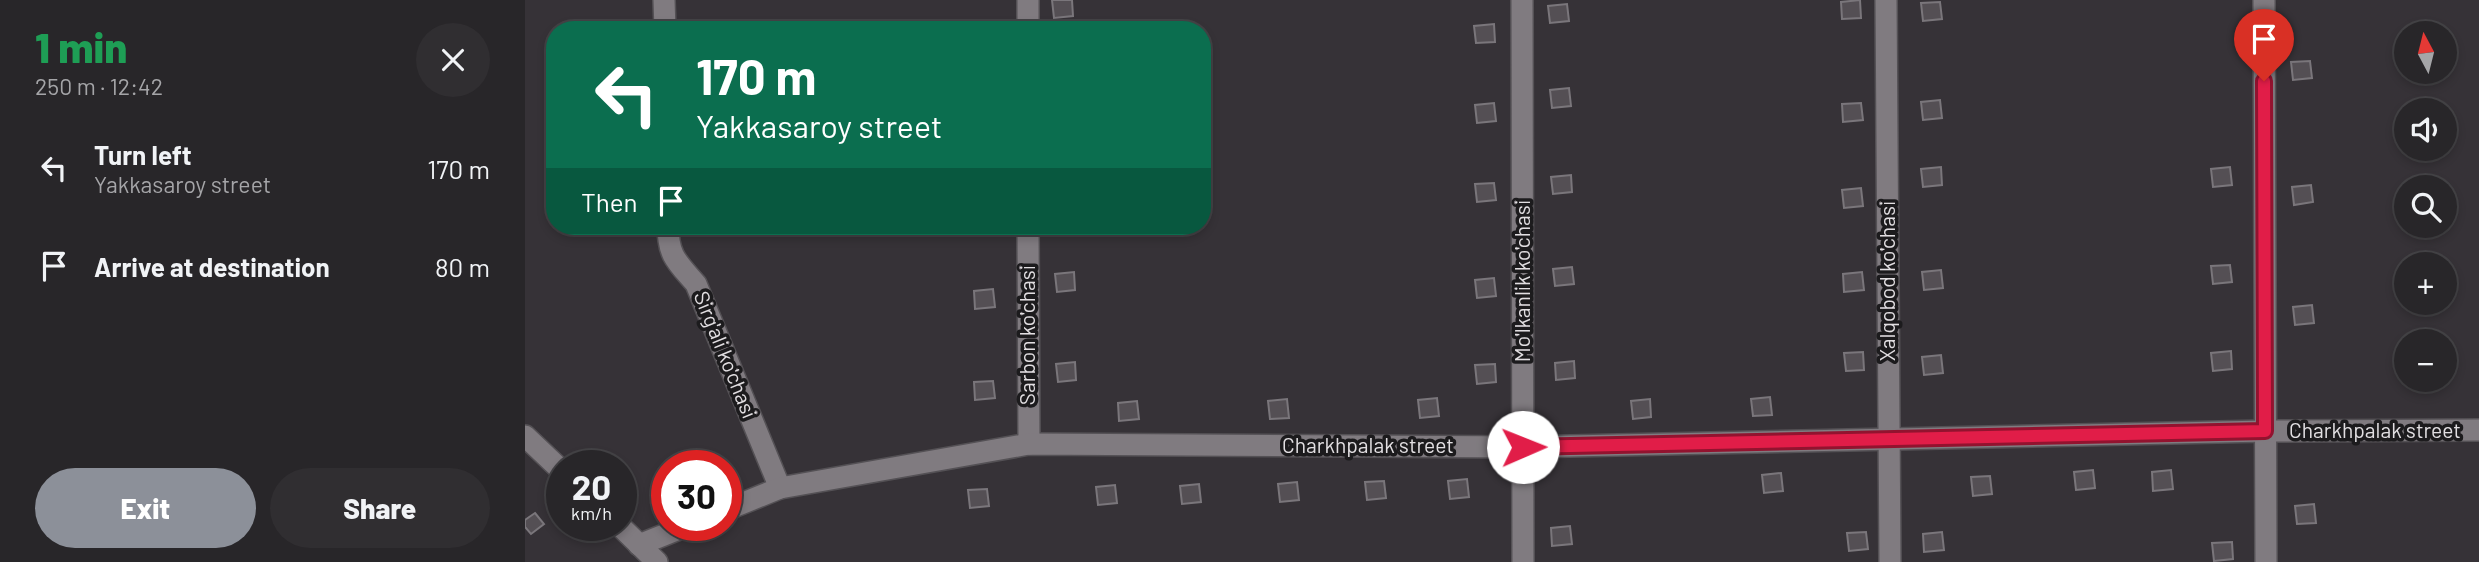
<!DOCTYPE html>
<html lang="en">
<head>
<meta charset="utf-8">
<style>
  body { margin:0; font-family:Barlow,sans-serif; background:#302e31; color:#f1f3f6; height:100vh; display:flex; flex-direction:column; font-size:26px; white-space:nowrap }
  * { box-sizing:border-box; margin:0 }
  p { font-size:23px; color:#a5a5a8 }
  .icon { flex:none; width:38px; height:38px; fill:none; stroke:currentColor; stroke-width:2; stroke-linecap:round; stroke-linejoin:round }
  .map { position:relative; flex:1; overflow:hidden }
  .panel { display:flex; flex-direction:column; background:#282629; width:525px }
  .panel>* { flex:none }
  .hud { position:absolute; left:21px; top:21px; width:665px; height:214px; border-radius:28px; box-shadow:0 4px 10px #0003,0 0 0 2px #444346; background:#0b6e4f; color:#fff; overflow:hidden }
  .needle { width:46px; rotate:353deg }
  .buttons { position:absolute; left:1869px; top:21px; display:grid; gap:14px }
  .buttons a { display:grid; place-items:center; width:63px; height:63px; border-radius:50%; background:#282629; box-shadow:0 4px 10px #0003,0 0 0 2px #444346; font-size:35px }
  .speed { position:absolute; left:21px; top:450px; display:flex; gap:14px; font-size:35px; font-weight:700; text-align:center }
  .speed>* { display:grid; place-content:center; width:91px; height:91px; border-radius:50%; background:#282629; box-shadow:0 4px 10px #0003,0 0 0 2px #444346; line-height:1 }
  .speed small { font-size:18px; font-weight:400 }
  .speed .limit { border:10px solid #d22; background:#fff; color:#111 }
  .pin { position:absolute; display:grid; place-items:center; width:60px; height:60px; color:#fff; margin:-72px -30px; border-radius:50% 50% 50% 0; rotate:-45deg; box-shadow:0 0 7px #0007 }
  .pin .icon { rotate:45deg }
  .me { position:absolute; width:77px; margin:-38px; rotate:89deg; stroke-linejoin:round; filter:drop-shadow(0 0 5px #0008) }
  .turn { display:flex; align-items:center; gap:24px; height:147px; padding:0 35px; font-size:32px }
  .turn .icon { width:91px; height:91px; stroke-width:2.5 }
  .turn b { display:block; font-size:49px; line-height:60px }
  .then { display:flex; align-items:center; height:66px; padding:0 35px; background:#0003; gap:14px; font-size:26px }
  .round { display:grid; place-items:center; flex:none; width:74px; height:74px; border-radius:37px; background:#302e31 }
  .summary { display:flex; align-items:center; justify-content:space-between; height:119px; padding:0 35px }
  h1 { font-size:42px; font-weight:800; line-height:52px; color:#1e9e55 }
  .cta { display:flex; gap:14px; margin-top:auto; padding:14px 35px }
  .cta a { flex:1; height:80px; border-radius:42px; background:#8c9099; color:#fff; font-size:28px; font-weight:800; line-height:80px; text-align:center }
  .cta a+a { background:#302e31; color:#f1f3f6 }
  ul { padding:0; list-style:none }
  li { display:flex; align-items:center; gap:21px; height:98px; padding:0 35px }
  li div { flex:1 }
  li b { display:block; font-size:26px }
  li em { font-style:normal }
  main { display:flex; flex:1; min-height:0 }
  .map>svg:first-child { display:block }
  .building { fill:#544f54; stroke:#7a767b; stroke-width:2 }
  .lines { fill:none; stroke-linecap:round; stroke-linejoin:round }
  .street-casing { stroke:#545155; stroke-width:24 }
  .street { stroke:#807b80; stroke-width:21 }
  .route-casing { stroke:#92132f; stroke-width:18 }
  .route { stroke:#e11d48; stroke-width:12 }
  .labels { text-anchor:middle; stroke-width:7; stroke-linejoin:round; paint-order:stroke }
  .street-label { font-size:21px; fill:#e2dfe2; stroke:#1c1b1d }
</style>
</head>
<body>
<main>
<section class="panel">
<div class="summary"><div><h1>1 min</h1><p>250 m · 12:42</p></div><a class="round"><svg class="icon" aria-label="close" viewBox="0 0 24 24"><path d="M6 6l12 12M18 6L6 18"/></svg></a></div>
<ul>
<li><svg class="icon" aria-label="left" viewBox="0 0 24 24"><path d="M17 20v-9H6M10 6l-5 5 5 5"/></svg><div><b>Turn left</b><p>Yakkasaroy street</p></div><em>170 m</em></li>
<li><svg class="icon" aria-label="arrive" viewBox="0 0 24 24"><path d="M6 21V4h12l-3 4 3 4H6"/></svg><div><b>Arrive at destination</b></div><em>80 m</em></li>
</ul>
<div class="cta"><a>Exit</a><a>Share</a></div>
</section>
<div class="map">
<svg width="1954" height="562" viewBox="0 0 1954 562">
  <rect width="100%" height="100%" fill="#363237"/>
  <g class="building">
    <path d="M527,0H547L548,16L529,18Z"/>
    <path d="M1335,0L1336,18L1317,19L1316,2Z"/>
    <path d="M1415,2L1417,19L1398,21L1396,3Z"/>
    <path d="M1042,4L1044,21L1025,23L1023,6Z"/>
    <path d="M969,24L970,42L951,43L949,26Z"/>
    <path d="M1785,61L1787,78L1768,80L1766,62Z"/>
    <path d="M1044,88L1046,106L1027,108L1025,90Z"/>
    <path d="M1415,100L1417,118L1398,120L1396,102Z"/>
    <path d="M969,103L971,121L952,123L950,105Z"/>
    <path d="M1336,103L1338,120L1318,122L1317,104Z"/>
    <path d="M1416,167L1417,185L1398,187L1396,169Z"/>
    <path d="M1705,167L1707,185L1688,187L1686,169Z"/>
    <path d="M1046,175L1047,192L1028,194L1026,177Z"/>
    <path d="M969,183L971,200L952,202L950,184Z"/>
    <path d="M1786,185L1788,202L1769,205L1767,187Z"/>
    <path d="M1336,188L1338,206L1319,208L1317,190Z"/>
    <path d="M1705,265L1707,282L1688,284L1686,266Z"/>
    <path d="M1047,267L1049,284L1030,286L1028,269Z"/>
    <path d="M1416,270L1418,288L1399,290L1397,272Z"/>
    <path d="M549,272L550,290L532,292L530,274Z"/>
    <path d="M1337,272L1339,290L1319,292L1318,274Z"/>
    <path d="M969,278L971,296L952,298L950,280Z"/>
    <path d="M468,289L470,307L450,309L449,291Z"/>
    <path d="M1787,305L1789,323L1770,325L1768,307Z"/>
    <path d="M1706,351L1707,369L1688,371L1686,353Z"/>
    <path d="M1338,352L1339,370L1321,371L1319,353Z"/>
    <path d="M1416,355L1418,373L1399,375L1397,357Z"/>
    <path d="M1049,361L1050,378L1031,380L1030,363Z"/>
    <path d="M550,362L551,380L533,382L531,364Z"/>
    <path d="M970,364L971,382L952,384L950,365Z"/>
    <path d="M468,381L470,398L450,400L449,382Z"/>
    <path d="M1245,397L1247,415L1228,416L1226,399Z"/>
    <path d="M912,398L914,416L895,418L893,400Z"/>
    <path d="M762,399L764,418L745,419L743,401Z"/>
    <path d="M1125,399L1126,417L1108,419L1106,401Z"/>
    <path d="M612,401L614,419L594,421L593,403Z"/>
    <path d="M1568,470L1570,488L1551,490L1549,472Z"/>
    <path d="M1646,470L1648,489L1628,491L1627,472Z"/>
    <path d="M1256,473L1258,491L1239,493L1237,475Z"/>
    <path d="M1465,476L1467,494L1448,496L1446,477Z"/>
    <path d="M942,479L944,497L925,499L923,481Z"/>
    <path d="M859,481L861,498L842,500L840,482Z"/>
    <path d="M772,482L774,500L755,502L753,484Z"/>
    <path d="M674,484L676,502L657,504L655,486Z"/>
    <path d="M590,485L592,503L573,505L571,487Z"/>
    <path d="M462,489L464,506L445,508L443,490Z"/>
    <path d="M1789,504L1791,523L1772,524L1770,506Z"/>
    <path d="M10,513L19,524L6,534L0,527V520Z"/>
    <path d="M1045,526L1047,544L1027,546L1026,528Z"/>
    <path d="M1341,532L1343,549L1324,551L1322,533Z"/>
    <path d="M1417,532L1419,550L1399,552L1398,534Z"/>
    <path d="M1707,542L1708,559L1689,561L1687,543Z"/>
  </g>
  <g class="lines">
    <defs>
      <g id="street">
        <path d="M139,0L140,30"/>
        <path d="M503,0V30"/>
        <path d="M997,0L998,562"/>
        <path d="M1361,0L1365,562"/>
        <path d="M1739,0L1741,562"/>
        <path d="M143,226C143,256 152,262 171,284L255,488"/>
        <path d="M503,226L504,444"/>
        <path d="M0,436L37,471"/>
        <path d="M201,510L255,488L504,444L998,447L1740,431L1954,430"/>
        <path d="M94,525L132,562"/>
        <path d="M114,545L164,525"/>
      </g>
    </defs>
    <use href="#street" class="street-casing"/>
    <use href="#street" class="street"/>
  </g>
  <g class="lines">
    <defs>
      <path id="route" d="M998,447L1740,431L1739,81"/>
    </defs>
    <use href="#route" class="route-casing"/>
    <use href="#route" class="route"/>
  </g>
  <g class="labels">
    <g class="street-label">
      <text transform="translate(998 281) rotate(-90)" y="7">Mo'lkanlik ko'chasi</text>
      <text transform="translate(1363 281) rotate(-90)" y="7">Xalqobod ko'chasi</text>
      <text transform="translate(503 335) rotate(-90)" y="7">Sarbon ko'chasi</text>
      <text transform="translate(200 355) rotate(68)" y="7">Sirg'ali ko'chasi</text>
      <text x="1850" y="438">Charkhpalak street</text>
      <text x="843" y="453">Charkhpalak street</text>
    </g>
  </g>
</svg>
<div class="buttons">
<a><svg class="needle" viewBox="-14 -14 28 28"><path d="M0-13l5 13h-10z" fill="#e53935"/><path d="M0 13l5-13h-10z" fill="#a5a5a8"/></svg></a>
<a><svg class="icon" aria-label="sound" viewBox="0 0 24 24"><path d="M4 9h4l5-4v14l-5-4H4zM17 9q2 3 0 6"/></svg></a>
<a><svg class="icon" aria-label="search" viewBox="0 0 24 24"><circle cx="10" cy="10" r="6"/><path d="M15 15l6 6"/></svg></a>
<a>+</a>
<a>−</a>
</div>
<div class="speed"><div>20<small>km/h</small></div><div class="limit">30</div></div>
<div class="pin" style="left:1739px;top:81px;background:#d93025"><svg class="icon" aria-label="arrive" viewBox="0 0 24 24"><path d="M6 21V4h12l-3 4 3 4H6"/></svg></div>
<svg class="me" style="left:998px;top:447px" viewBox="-20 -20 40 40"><circle r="19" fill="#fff"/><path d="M0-13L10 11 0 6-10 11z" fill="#e11d48"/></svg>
<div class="hud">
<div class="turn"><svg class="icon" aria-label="left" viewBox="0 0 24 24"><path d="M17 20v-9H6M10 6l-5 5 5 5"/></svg><div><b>170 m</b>Yakkasaroy street</div></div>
<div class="then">Then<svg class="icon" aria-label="arrive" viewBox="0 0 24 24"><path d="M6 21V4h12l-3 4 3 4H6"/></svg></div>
</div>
</div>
</main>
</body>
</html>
